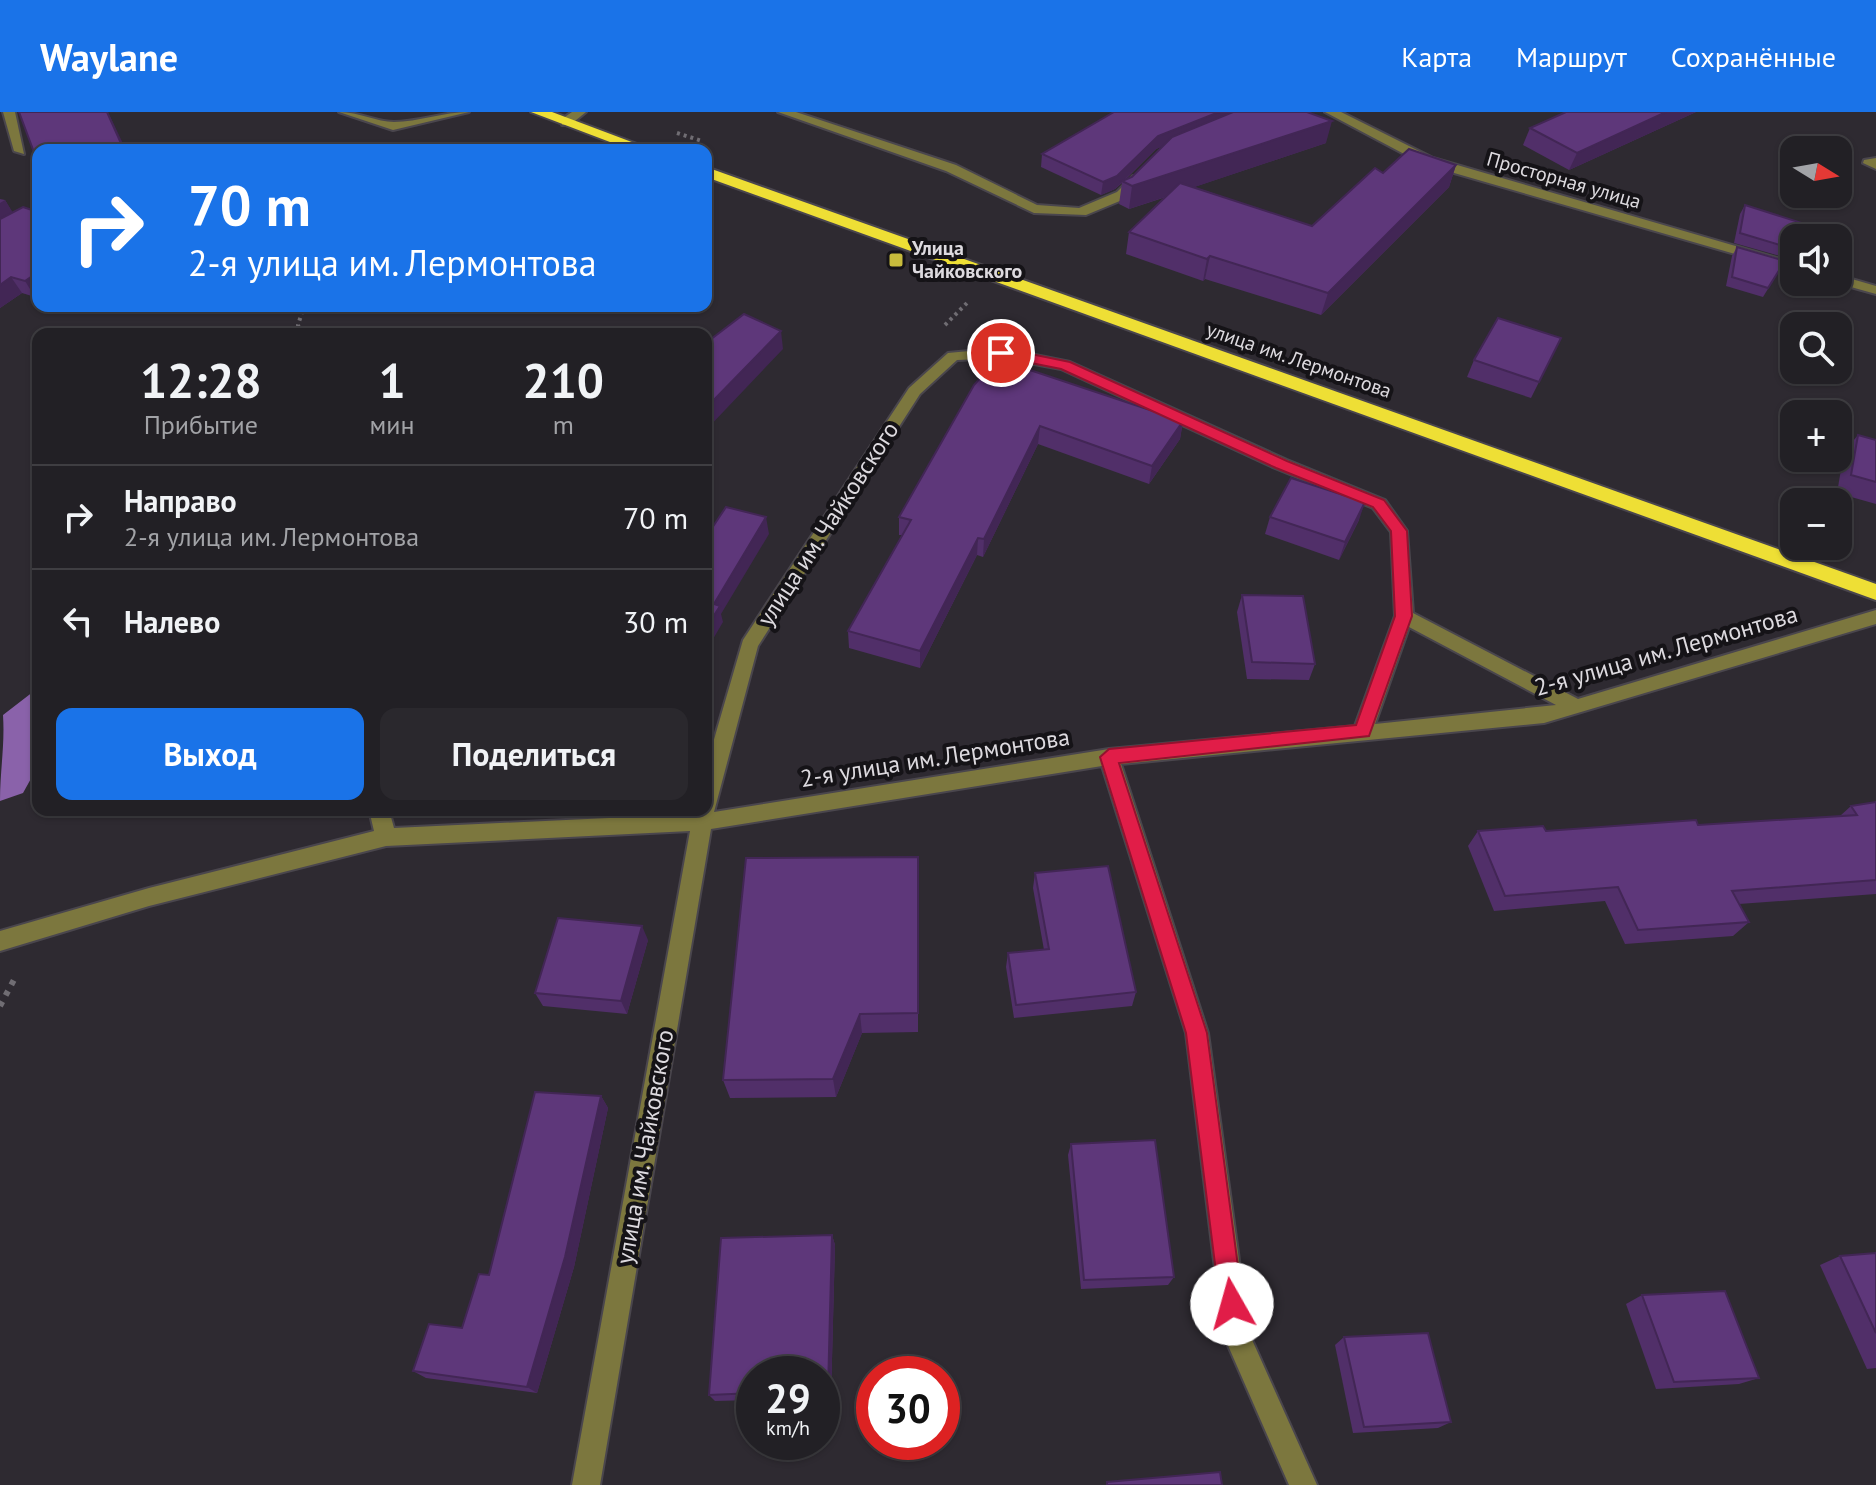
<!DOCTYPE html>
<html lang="ru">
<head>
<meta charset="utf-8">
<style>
  body { margin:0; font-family:"PT Sans",sans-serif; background:#2a282d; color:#f1f3f6; height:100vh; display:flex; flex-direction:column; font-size:30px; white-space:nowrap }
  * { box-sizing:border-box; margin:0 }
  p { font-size:26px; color:#a2a3a7 }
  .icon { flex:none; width:44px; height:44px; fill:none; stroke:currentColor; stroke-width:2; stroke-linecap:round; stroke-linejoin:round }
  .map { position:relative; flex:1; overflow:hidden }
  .panel { position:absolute; left:32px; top:216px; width:680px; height:488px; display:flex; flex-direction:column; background:#222025; border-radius:16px; box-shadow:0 2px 6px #0004,0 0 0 2px #3f3e42 }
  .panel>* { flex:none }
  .top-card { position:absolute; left:32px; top:32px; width:680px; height:168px; border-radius:16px; box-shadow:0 2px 6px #0004,0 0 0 2px #3f3e42; background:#1a73e8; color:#fff; overflow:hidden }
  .needle { width:52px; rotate:101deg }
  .buttons { position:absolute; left:1780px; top:24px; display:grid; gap:16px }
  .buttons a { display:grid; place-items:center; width:72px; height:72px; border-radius:16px; background:#222025; box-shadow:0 2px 6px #0004,0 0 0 2px #3f3e42; font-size:40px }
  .speed { position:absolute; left:736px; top:1244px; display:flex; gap:16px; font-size:40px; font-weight:700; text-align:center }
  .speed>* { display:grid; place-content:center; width:104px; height:104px; border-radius:50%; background:#222025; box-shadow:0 2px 6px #0004,0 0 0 2px #3f3e42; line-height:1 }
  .speed small { font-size:20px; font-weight:400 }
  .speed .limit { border:12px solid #d22; background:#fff; color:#111 }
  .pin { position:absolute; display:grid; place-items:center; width:68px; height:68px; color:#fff; margin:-34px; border:4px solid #fff; border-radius:50%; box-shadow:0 2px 8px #0007 }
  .me { position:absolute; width:88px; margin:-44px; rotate:353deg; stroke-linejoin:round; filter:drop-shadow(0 0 6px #0008) }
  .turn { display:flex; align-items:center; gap:28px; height:168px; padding:0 24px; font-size:36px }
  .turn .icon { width:104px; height:104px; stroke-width:2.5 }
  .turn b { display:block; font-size:56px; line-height:68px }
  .eta { display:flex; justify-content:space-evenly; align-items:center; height:136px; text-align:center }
  .eta b { font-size:48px; font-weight:600; line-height:56px }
  .cta { display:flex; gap:16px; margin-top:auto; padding:16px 24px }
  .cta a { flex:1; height:92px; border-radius:16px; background:#1a73e8; color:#fff; font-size:32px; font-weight:600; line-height:92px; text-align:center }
  .cta a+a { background:#2a282d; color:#f1f3f6 }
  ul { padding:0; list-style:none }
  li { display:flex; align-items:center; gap:24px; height:104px; padding:0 24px; border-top:2px solid #3f3e42 }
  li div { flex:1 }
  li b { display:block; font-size:30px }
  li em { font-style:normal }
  header { display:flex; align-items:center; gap:48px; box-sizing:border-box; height:112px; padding:0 40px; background:#1a73e8; color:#fff }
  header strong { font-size:38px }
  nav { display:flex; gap:44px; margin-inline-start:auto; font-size:28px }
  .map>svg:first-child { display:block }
  .water { fill:#8a62aa }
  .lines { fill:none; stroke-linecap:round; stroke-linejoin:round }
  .minor-casing { stroke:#4a464d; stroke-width:4 }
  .highway-casing { stroke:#4a464d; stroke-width:4 }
  .path-far1 { stroke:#706d73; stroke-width:4; stroke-dasharray:3 4; stroke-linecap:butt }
  .path { stroke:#706d73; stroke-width:6; stroke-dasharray:5 7; stroke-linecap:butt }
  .minor { fill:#7c773e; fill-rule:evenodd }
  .highway { fill:#eedf35; fill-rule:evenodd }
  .wall { fill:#512f69; fill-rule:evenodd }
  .shaded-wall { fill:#422655 }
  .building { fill:#5e377a; stroke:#422655; stroke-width:2 }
  .route { fill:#e11d48; stroke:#92132f; stroke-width:2 }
  .poi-dot { fill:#c7bb3c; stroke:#151317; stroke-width:3 }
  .labels { text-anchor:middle; stroke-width:8; stroke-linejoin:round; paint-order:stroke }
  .far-street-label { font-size:20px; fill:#dddadf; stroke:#151317 }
  .far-poi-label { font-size:20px; font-weight:bold; fill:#dddadf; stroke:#151317; text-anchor:start }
  .street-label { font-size:24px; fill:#dddadf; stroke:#151317 }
</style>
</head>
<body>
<header>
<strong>Waylane</strong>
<nav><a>Карта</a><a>Маршрут</a><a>Сохранённые</a></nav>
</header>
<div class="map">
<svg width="1876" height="1373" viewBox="0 0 1876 1373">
  <rect width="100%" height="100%" fill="#2e2a31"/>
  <path class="water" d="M38,576V654L23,681L0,689C0,658 5,633 3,603Z"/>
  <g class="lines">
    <defs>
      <g id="minor">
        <path d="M3,0H15L24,42L14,39Z"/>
        <path d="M339,0C359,0 377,10 394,10C418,10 443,0 469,0L393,18Z"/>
        <path d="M572,0H586L570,13H562V7Z"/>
        <path d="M778,0H796L956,53L1037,93L1079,96L1117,80L1133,64L1145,67L1127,86L1086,103L1034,101L946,59Z"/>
        <path d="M1325,0H1341L1433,46L1794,151V159L1423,52Z"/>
        <path d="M1876,46V57L1863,51L1864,48Z"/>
        <path d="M38,94V104L0,126V116Z"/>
        <path d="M1838,163L1876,174V182L1833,170H1838Z"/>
        <path d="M1001,236L1070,250L1287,348L1385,388L1407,419L1413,501L1578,587L1876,498V512L1544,611L1121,652L1208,921L1249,1221L1317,1373H1289L1223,1222L1186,921L1102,654L711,717L600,1373H572L690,719L386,734L149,794L0,839V819L149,776L374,719L369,698H389L394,716L693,702L694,698H706V655L743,528L909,276L948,241ZM1001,246L1061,257L1275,356L1373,396L1391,420L1395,504L1355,614L1109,637L714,700L758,534L920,282L957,248ZM1409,515L1556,593L1375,612Z"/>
      </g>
      <g id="highway">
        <path d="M531,0H552L653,38H631Z"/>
        <path d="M706,55L1876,472V488L706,65Z"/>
      </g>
    </defs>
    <use href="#minor" class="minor-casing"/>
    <use href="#highway" class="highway-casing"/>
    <g class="path-far1">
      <path d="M677,21L702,29"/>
      <path d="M945,213L969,189"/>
      <path d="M301,222L298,213L304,194"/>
    </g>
    <path class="path" d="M0,894L16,864"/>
    <use href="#minor" class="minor"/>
    <use href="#highway" class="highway"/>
  </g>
  <g class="wall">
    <path d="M1114,0L1326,31L1194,75L1312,114L1383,61L1456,53L1449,75L1321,203L1205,167L1203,169L1126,142L1129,120L1166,85L1129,97L1119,92L1122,71L1115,77L1101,83L1041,55L1042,42ZM1163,34L1132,65L1125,68L1156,37Z"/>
    <path d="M1566,0H1696L1569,58L1523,33L1530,16Z"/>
    <path d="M0,87L5,88L12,100L35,185L22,181L0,196Z"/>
    <path d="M1745,93L1794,136L1787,146L1734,131L1740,102Z"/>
    <path d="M1737,135L1785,149L1763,185L1726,174L1732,144Z"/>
    <path d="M1561,226L1531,286L1467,265L1474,248Z"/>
    <path d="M974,273L1183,309L1180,327L1149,372L1038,332L983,445L977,443L920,556L849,536L848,519L902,423H899V405Z"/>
    <path d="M1858,323L1876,328V392L1837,381L1844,340Z"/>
    <path d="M1270,405L1359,408L1339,448L1265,422Z"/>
    <path d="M1242,483L1315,552L1309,568L1247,567L1237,500Z"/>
    <path d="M1876,690V782L1739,792L1749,810L1733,824L1625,832L1605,789L1494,799L1468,734L1478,719H1546L1698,713L1840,704L1851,694Z"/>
    <path d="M1035,761L1136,880L1132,894L1014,906L1006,855L1008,841L1044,838L1033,776Z"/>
    <path d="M918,766V920L862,921L836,985L730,986L723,968Z"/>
    <path d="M648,828L627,902L543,894L535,881Z"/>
    <path d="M601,984L608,996L574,1155L537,1281L426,1266L413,1259L462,1216L489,1163Z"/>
    <path d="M1071,1032L1174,1165L1168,1173L1081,1177L1068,1043Z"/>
    <path d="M832,1123L835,1133L831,1286H822V1262H754V1288L715,1289L709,1283Z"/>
    <path d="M1876,1141V1256L1867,1257L1820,1153L1840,1144Z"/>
    <path d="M1642,1183L1759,1266L1739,1272L1656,1277L1626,1192Z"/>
    <path d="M1344,1225L1451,1310L1438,1316L1353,1321L1335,1233Z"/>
  </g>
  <g class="shaded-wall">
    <path d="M107,0H108L126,38H124Z"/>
    <path d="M1219,0H1249L1156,37L1115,77L1101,83L1103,70L1158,24Z"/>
    <path d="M1666,0H1696L1569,58L1577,41Z"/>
    <path d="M1332,9L1326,31L1129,97L1132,74Z"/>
    <path d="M1456,53L1449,75L1321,203L1328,181Z"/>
    <path d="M5,88L15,104L0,113V91Z"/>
    <path d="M1210,144L1205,167L1203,169L1207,147Z"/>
    <path d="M38,160V183L35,185L25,169Z"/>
    <path d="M11,165L22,181L0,196V173Z"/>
    <path d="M781,219L783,237L706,318V296Z"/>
    <path d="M1183,309L1180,327L1149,372L1152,354Z"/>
    <path d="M1040,314L1038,332L983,445L984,427Z"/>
    <path d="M1365,390L1359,408L1339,448L1345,430Z"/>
    <path d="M766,405L769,422L721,502L723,510L706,539V516L714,492Z"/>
    <path d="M978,426L977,443L920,556V539Z"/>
    <path d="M642,814L648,828L627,902L621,889Z"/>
    <path d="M860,902L862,921L836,985L833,967Z"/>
    <path d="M601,984L608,996L574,1155L537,1281L527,1275Z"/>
    <path d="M832,1123L835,1133L831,1286L828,1279Z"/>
  </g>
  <g class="building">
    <path d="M19,0H107L124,38H38V51Z"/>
    <path d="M1114,0H1219L1158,24L1117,64L1103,70L1042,42Z"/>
    <path d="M1233,0H1307L1332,9L1132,74L1122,69L1132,65L1172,25Z"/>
    <path d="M1566,0H1666L1577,41L1530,16Z"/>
    <path d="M1409,37L1456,53L1328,181L1210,144L1207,147L1129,120L1180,71L1312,114L1375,56L1383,61Z"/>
    <path d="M1745,93L1808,113L1800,126H1794L1793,137L1740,121Z"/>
    <path d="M23,95L38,100V160L25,169L11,165L0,173V107Z"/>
    <path d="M1737,135L1785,149L1768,176L1732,165Z"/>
    <path d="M744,202L781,219L706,296V231Z"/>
    <path d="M1498,206L1561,226L1539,270L1474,248Z"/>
    <path d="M997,247L1183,309L1152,354L1040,314L984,427L978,426L920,539L848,519L911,408L899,405L974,273Z"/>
    <path d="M1858,323L1876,328V370L1851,363Z"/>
    <path d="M1291,366L1365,390L1345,430L1270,405Z"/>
    <path d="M726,395L766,405L714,492L720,494L706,516V425Z"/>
    <path d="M1242,483L1303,484L1315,552L1252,550Z"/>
    <path d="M1876,690V768L1732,779L1749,810L1638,818L1618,775L1505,784L1478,719L1543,714L1546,719L1696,708L1698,713L1857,703L1851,694Z"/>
    <path d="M918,745V901L860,902L833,967L723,968L746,746Z"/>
    <path d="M1108,754L1136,880L1016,893L1008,841L1049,837L1035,761Z"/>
    <path d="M558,806L642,814L621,889L535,881Z"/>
    <path d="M535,980L601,984L565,1145L527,1275L413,1259L429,1212L462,1216L479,1162L489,1163Z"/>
    <path d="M1155,1028L1174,1165L1084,1168L1071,1032Z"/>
    <path d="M832,1123L828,1279H822V1262H754V1281L709,1283L721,1126Z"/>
    <path d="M1876,1141V1221L1840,1144Z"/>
    <path d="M1725,1179L1759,1266L1674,1270L1642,1183Z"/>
    <path d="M1428,1221L1451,1310L1364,1315L1344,1225Z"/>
    <path d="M1220,1360L1222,1373H1107V1370Z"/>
  </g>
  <path class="route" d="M1001,236L1070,250L1287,349L1384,388L1407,419L1412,504L1369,624L1119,651L1207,921L1243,1192L1240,1200L1232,1203L1223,1200L1220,1192L1186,921L1100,645L1109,637L1356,613L1395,504L1391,419L1373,395L1276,356L1061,257L996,244V238Z"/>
  <rect class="poi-dot" x="888" y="140" width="16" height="16" rx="4"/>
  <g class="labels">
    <g class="far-street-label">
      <text transform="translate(1564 68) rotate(16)" y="7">Просторная улица</text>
      <text transform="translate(1299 248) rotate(19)" y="7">улица им. Лермонтова</text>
    </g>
    <g class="far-poi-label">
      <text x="912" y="143">Улица<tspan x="912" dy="23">Чайковского</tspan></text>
    </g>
    <g class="street-label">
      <text transform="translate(828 412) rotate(-57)" y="8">улица им. Чайковского</text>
      <text transform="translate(1666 539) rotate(-16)" y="8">2-я улица им. Лермонтова</text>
      <text transform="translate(935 646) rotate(-9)" y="8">2-я улица им. Лермонтова</text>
      <text transform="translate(645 1035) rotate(-80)" y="8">улица им. Чайковского</text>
    </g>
  </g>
</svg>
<div class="buttons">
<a><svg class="needle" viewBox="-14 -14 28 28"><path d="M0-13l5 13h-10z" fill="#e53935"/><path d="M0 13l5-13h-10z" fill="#a2a3a7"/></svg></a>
<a><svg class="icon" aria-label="sound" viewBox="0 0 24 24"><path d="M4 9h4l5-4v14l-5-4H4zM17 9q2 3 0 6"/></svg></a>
<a><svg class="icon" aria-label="search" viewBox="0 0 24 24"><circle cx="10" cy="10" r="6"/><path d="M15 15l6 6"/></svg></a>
<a>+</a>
<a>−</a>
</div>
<div class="speed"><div>29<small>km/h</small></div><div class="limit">30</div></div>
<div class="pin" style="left:1001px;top:241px;background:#d93025"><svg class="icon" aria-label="arrive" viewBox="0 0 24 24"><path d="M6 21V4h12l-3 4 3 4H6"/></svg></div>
<svg class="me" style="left:1232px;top:1192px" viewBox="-20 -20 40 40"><circle r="19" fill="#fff"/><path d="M0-13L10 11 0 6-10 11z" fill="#e11d48"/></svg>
<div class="top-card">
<div class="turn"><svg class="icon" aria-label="right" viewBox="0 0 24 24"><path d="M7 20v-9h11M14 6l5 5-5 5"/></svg><div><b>70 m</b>2-я улица им. Лермонтова</div></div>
</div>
<section class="panel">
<div class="eta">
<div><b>12:28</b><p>Прибытие</p></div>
<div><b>1</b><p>мин</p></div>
<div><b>210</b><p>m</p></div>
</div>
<ul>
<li><svg class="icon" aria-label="right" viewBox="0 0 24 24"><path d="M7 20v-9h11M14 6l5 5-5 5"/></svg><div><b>Направо</b><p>2-я улица им. Лермонтова</p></div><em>70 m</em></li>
<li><svg class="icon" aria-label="left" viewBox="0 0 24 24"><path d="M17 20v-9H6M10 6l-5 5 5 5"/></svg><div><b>Налево</b></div><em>30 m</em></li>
</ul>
<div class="cta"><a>Выход</a><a>Поделиться</a></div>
</section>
</div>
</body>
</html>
